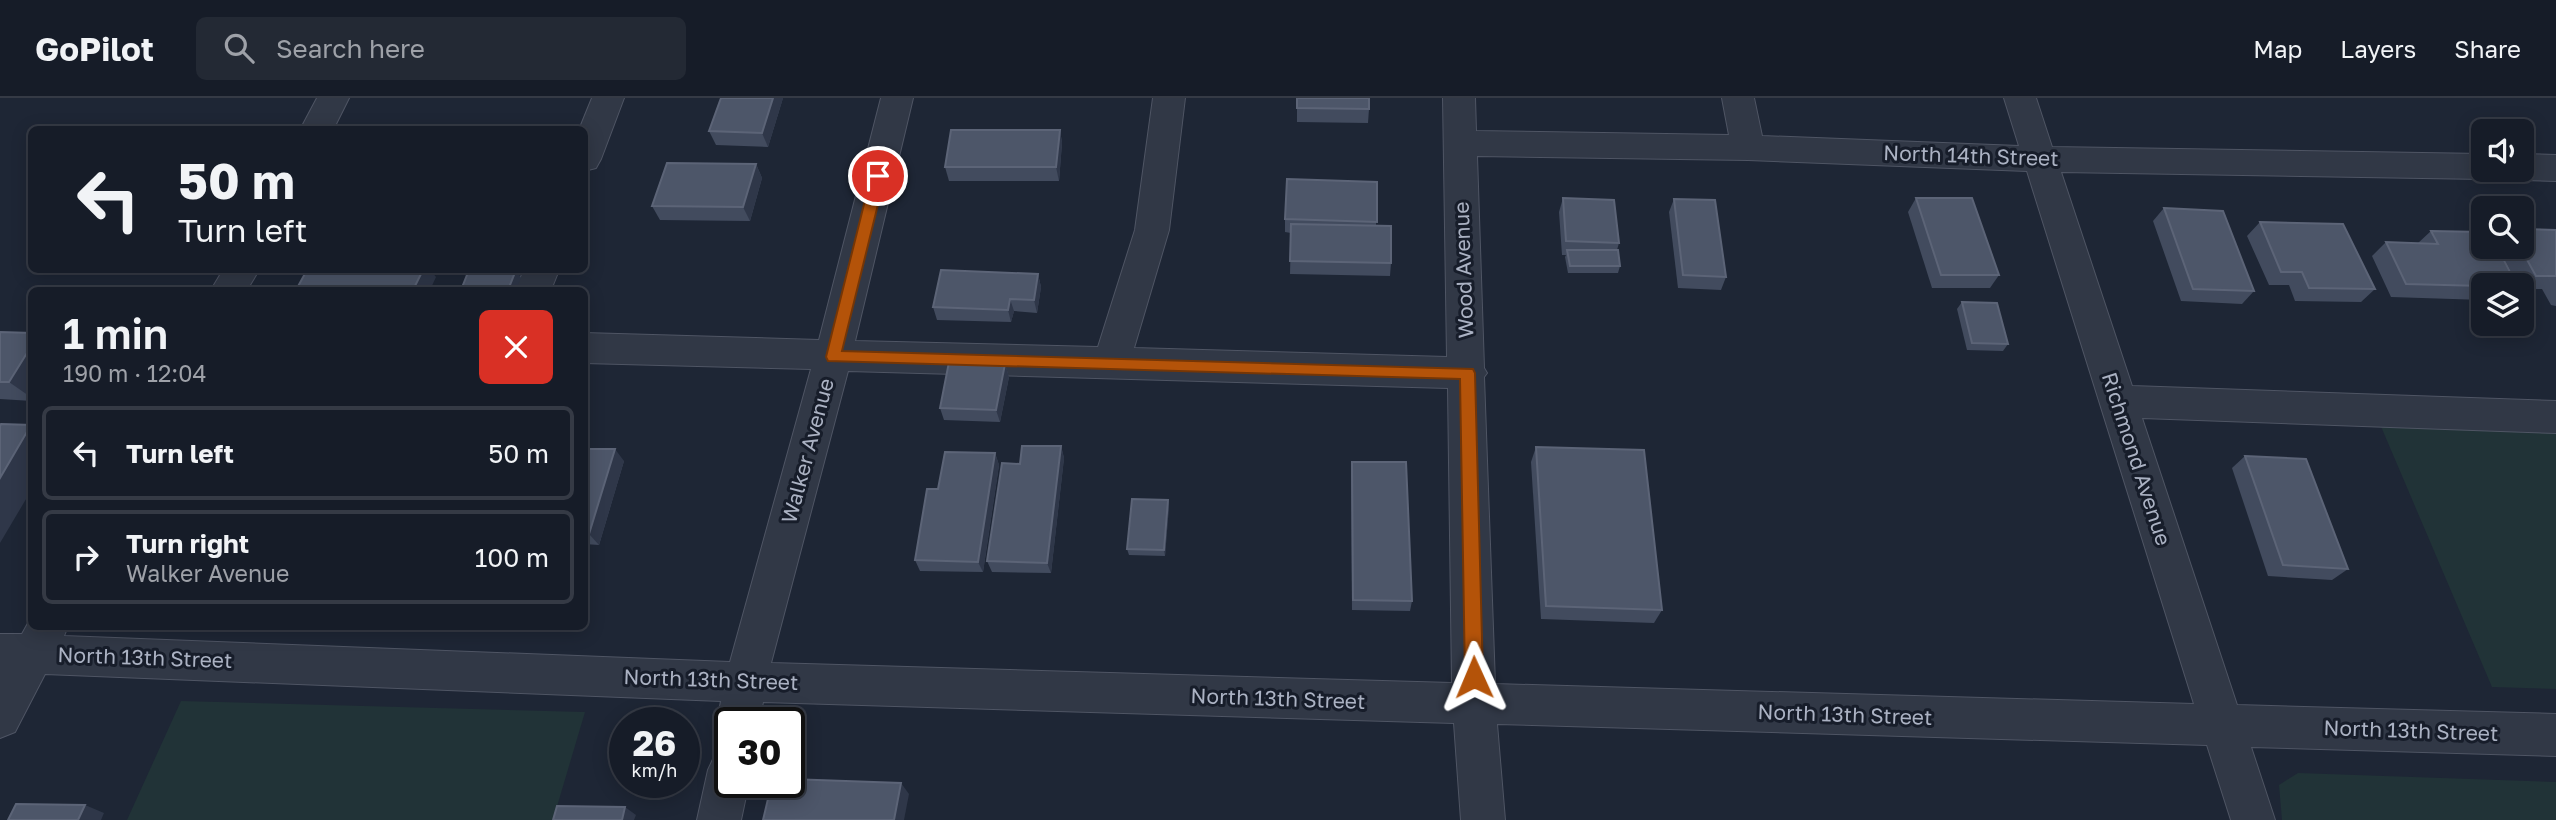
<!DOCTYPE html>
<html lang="en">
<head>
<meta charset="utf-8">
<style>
  body { margin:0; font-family:"Golos Text",sans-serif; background:#232934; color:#f1f3f6; height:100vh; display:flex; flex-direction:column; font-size:26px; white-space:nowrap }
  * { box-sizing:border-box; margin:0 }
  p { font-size:23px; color:#9ea1a8 }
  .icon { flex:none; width:38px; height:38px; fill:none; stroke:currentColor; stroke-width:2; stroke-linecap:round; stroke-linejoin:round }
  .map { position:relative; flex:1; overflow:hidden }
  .drawer { position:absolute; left:28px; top:189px; width:560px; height:343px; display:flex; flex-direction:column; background:#161c28; border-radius:10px; box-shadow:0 4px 18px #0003,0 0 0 2px #353a45 }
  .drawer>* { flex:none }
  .hud { position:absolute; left:28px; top:28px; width:560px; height:147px; border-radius:10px; box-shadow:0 4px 18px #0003,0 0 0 2px #353a45; background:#161c28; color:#f1f3f6; overflow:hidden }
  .tools { position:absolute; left:2471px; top:21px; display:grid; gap:14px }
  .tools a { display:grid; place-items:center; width:63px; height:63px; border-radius:10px; background:#161c28; box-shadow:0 4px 18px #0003,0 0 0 2px #353a45; font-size:35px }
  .speed { position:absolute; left:609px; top:609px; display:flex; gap:14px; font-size:35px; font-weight:700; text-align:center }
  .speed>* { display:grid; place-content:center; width:91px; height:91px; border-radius:50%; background:#161c28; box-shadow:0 4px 18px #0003,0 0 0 2px #353a45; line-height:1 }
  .speed small { font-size:18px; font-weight:400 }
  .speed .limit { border:4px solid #111; border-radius:10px; background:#fff; color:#111 }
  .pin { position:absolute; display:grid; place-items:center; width:60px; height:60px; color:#fff; margin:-30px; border:4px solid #fff; border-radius:50%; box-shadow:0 2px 7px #0007 }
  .me { position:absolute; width:77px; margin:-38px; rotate:359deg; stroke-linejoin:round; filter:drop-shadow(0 0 5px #0008) }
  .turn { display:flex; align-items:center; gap:24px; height:147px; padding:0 35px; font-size:32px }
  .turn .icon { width:91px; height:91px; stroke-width:2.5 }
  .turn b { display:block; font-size:49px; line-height:60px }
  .round { display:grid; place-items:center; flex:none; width:74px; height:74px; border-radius:10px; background:#232934 }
  .summary { display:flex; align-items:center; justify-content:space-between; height:119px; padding:0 35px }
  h1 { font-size:42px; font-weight:600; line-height:52px }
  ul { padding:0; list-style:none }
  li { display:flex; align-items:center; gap:21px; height:94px; margin:0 14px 10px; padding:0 21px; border:4px solid #353a45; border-radius:10px }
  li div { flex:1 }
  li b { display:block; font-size:26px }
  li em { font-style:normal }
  header { display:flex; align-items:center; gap:42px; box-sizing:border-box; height:98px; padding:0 35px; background:#161c28; border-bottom:2px solid #353a45 }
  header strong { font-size:33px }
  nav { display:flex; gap:38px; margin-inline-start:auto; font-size:24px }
  .search { width:490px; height:63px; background:#232934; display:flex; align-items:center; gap:18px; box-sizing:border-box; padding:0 24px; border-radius:10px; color:#9ea1a8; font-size:26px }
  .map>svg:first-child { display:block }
  .green { fill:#213337 }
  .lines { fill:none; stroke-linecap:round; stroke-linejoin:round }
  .minor-casing { stroke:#4f5564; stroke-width:2 }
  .minor { fill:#313846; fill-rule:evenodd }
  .wall { fill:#424b5e }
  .shaded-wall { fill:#2f3749 }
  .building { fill:#4d5669; stroke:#5c6477; stroke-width:2 }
  .route { fill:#b45309; stroke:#753606; stroke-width:2 }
  .labels { text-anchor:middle; stroke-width:6; stroke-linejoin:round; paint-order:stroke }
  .street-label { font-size:21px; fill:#abb2c3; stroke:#171d2a }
</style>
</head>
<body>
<header>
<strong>GoPilot</strong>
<div class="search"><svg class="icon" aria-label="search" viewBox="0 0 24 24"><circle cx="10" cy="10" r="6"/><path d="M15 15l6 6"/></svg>Search here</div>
<nav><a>Map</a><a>Layers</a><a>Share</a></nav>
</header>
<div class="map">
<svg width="2556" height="722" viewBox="0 0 2556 722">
  <rect width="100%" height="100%" fill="#1e2635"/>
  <g class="green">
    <path d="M2371,305L2556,310V591L2492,589Z"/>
    <path d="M181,603L585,614L553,722H127Z"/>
    <path d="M2298,675L2556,684V722H2282L2279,687Z"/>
  </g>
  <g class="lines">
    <defs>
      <g id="minor">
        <path d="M317,0H349L333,32H300Z"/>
        <path d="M592,0H624L601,61L596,70L584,73V32H579Z"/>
        <path d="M881,0H913L855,243L1098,249L1135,132L1153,0H1185L1169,132L1134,250L1447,259L1443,0H1475L1476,33L1729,37L1722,0H1754L1762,38L2019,48L2004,0H2036L2052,49L2483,56V72H2498L2495,77L2483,81L2061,74L2132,288L2556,303V335L2142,320L2237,607L2556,616V658L2251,649L2275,722H2231L2207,647L1497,626L1505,722H1461L1454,625L763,604L759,625H730V642L723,639L717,625L721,603L45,576L15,634L0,640V536H22L32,518V528H68L64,538L730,564L811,271L584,265V235L819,242ZM1477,58L1748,62L2027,73L2194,606L1495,586L1484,279L1487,275L1484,270ZM848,273L1448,290L1452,585L771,565Z"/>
        <path d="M2522,56L2556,57V83L2522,82L2510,78L2507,72H2522Z"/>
        <path d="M223,172H259L247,192H211Z"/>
        <path d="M524,172H559L551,192H515Z"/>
        <path d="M730,651V684H749L741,722H697L708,672L715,657Z"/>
      </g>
    </defs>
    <use href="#minor" class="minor-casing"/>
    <use href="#minor" class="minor"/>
  </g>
  <g class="wall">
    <path d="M721,0H783L768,49L716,47L709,33Z"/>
    <path d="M1297,0L1369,11L1368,25L1297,24Z"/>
    <path d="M1060,32L1062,45L1059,83H949L945,69Z"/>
    <path d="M756,66L762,80L750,123L660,122L652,108Z"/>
    <path d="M1377,84L1376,128L1391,165L1390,178L1290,176L1291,135L1285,134V121Z"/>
    <path d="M1563,100L1619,145L1617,152L1620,168L1618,175H1568L1565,159L1566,157H1562L1559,114Z"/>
    <path d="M1916,100L1999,177L1990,190H1932L1908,114Z"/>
    <path d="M1674,101L1726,179L1721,192L1678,190L1669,114Z"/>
    <path d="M2164,110L2254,193L2242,206L2181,203L2153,123Z"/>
    <path d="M2260,124L2375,191L2361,204L2295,203L2289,187H2269L2247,138Z"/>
    <path d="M2556,132V208L2551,207L2542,191H2522V187H2518L2498,149H2522Z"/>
    <path d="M2431,133L2483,187V202L2391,199L2372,158L2386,144L2417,146Z"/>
    <path d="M477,172H526L525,174L516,173L521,180Z"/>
    <path d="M1038,176L1041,189L1037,215L1014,213L1011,224L937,222L933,209Z"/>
    <path d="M1962,204L2008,246L2003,253L1967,252L1957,211Z"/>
    <path d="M0,234L32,235V303L0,301Z"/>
    <path d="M1005,266L1009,279L1000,324L944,322L940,310Z"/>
    <path d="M1061,348L1064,360L1051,475L992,474L987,463L1020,366Z"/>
    <path d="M1536,349L1662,512L1654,525L1541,521L1531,364Z"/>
    <path d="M584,351L624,363L599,447L584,446Z"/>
    <path d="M995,355L999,367L983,474L920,473L915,462L938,391Z"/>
    <path d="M2245,358L2348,471L2332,482L2268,478L2232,370Z"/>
    <path d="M1352,364L1412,503L1410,513L1352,512L1351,375Z"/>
    <path d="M1168,402L1169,408L1165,458L1129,457L1127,451Z"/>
  </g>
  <g class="shaded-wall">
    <path d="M773,0H783L768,49L762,35Z"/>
    <path d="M1060,32L1062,45L1059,83L1056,69Z"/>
    <path d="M756,66L762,80L750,123L743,109Z"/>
    <path d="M423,172H430L436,179L430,192H413Z"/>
    <path d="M516,172L521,180L516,192H508Z"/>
    <path d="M1038,176L1041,189L1037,215L1034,202Z"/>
    <path d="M1010,201L1014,213L1011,224L1008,212Z"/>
    <path d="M32,247V300L9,284Z"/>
    <path d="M1005,266L1009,279L1000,324L996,312Z"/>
    <path d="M31,327L32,391L0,445V380Z"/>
    <path d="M1061,348L1064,360L1051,475L1047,465Z"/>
    <path d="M615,351L624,363L599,447L589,436Z"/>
    <path d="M995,355L999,367L983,474L978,464Z"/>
    <path d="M1168,402L1169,408L1165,458L1164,452Z"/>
    <path d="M901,685L909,696L904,722H894Z"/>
    <path d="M85,707L104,715L101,722H78Z"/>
    <path d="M625,709L636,717L634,722H622Z"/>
  </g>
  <g class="building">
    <path d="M721,0H773L762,35L709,33Z"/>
    <path d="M1297,0H1369V11L1297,10Z"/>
    <path d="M951,32H1060L1056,69H945Z"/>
    <path d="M667,65L756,66L743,109L652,108Z"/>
    <path d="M1287,81L1377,84V124L1285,121Z"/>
    <path d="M1563,100L1614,102L1619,145L1566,143Z"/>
    <path d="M1916,100H1972L1999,177H1941Z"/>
    <path d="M1674,101L1715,102L1726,179L1683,177Z"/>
    <path d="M2164,110L2223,113L2254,193L2193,191Z"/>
    <path d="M2260,124L2343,126L2375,191L2309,190L2302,174H2281Z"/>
    <path d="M1291,126L1391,128V165L1290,163Z"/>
    <path d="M2522,131L2556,132V178H2536L2520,149H2522Z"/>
    <path d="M2431,133L2483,134V149H2497L2517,187H2483V188L2406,186L2386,144L2438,146Z"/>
    <path d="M1567,152H1618L1620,168H1570Z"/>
    <path d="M307,172H423L413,192H296Z"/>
    <path d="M469,172H516L508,192H461Z"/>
    <path d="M941,172L1038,176L1034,202L1010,201L1008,212L933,209Z"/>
    <path d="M1962,204L1997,205L2008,246L1972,245Z"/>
    <path d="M0,234L32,235V247L9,284H0Z"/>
    <path d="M949,264L1005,266L996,312L940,310Z"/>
    <path d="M1,326L31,327L0,380V328Z"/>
    <path d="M1022,348H1061L1047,465L987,463L1002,365L1020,366Z"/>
    <path d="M1536,349L1644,352L1662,512L1546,508Z"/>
    <path d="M584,351H615L589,436H584Z"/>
    <path d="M945,354L995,355L978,464L915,462L927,391H938Z"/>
    <path d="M2245,358L2306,361L2348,471L2283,467Z"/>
    <path d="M1352,364H1406L1412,503L1353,502Z"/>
    <path d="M1132,401L1168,402L1164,452L1127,451Z"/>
    <path d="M789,681L901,685L894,722H763L772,684H789Z"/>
    <path d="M16,706L85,707L78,722H8Z"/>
    <path d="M557,708L625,709L622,722H553Z"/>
  </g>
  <path class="route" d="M878,72L885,78L842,253L1473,271L1475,275L1483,579L1480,585L1474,587L1468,585L1465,579L1460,281L828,263L826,259L871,78Z"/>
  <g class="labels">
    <g class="street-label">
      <text transform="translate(1971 58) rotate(2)" y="7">North 14th Street</text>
      <text transform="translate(1464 172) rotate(-92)" y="7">Wood Avenue</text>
      <text transform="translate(808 353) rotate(-75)" y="7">Walker Avenue</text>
      <text transform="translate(2136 361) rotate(72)" y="7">Richmond Avenue</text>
      <text transform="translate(145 560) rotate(2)" y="7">North 13th Street</text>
      <text transform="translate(711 582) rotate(2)" y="7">North 13th Street</text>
      <text transform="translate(1278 601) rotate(2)" y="7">North 13th Street</text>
      <text transform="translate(1845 617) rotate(2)" y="7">North 13th Street</text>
      <text transform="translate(2411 633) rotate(2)" y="7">North 13th Street</text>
    </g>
  </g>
</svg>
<div class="tools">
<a><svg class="icon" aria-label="sound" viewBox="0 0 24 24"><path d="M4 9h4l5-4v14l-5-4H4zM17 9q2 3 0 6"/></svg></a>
<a><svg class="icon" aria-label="search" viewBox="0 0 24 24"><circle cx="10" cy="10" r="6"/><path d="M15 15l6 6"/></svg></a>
<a><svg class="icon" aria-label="layers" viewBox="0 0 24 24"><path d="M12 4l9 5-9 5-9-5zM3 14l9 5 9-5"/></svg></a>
</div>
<div class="speed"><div>26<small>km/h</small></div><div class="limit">30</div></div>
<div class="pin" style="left:878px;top:78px;background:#d93025"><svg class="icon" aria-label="arrive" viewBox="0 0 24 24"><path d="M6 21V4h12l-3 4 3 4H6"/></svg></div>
<svg class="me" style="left:1474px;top:579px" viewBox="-20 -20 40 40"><path d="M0-17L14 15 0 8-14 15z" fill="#b45309" stroke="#fff" stroke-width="4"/></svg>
<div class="hud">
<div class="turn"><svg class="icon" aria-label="left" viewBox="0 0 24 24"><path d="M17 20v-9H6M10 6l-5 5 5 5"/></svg><div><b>50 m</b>Turn left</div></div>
</div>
<section class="drawer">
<div class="summary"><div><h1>1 min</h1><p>190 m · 12:04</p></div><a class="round" style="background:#d93025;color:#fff"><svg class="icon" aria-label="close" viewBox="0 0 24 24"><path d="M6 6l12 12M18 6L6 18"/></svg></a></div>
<ul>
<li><svg class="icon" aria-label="left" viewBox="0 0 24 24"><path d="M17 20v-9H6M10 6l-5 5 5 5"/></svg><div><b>Turn left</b></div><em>50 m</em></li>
<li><svg class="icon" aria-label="right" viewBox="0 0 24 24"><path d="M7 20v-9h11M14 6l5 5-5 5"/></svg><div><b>Turn right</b><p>Walker Avenue</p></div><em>100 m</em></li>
</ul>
</section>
</div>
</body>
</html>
